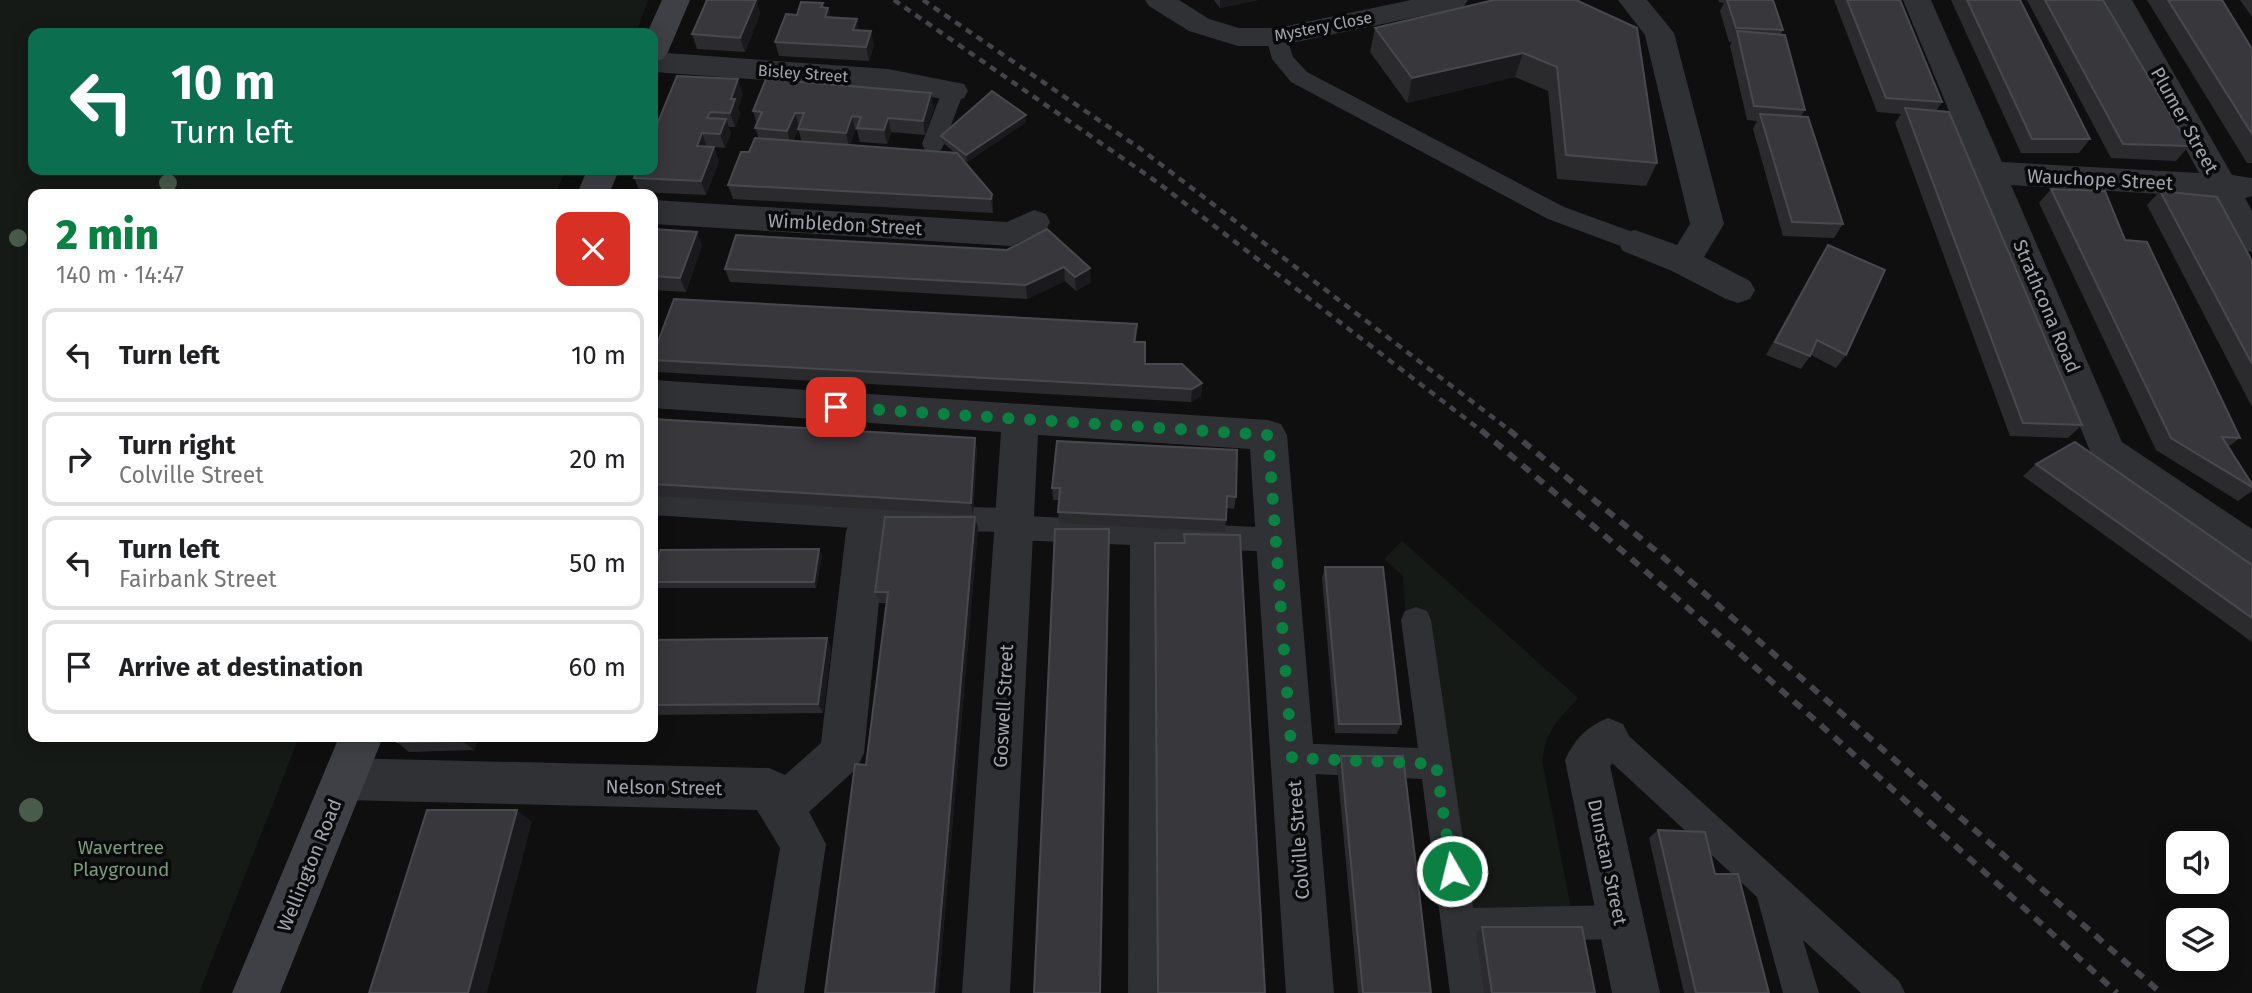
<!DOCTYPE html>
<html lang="en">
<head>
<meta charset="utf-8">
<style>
  body { margin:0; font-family:"Fira Sans",sans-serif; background:#f2f2f2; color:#202124; height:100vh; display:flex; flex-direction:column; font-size:26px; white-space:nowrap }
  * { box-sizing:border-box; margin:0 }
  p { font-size:23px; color:#757577 }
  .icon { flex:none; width:38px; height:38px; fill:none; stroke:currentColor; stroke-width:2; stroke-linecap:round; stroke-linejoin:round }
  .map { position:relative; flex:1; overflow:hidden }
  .sheet { position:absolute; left:28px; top:189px; width:630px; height:553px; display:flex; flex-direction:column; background:#fff; border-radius:14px; box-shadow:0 4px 18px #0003 }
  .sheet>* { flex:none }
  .hud { position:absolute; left:28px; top:28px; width:630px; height:147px; border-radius:14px; box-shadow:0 4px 18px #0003; background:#0b6e4f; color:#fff; overflow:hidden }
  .controls { position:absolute; left:2166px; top:831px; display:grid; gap:14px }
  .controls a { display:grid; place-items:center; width:63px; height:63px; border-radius:14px; background:#fff; box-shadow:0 4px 18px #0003; font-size:35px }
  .pin { position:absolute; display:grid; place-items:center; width:60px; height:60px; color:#fff; margin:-30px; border-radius:14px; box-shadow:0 4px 10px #0006 }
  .me { position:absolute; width:77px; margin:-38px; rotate:352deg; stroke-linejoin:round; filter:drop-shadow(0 0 5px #0008) }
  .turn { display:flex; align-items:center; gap:24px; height:147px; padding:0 28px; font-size:32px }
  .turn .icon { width:91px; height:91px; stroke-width:2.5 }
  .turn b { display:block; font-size:49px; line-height:60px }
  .round { display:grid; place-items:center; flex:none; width:74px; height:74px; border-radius:14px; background:#f2f2f2 }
  .headline { display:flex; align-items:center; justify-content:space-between; height:119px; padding:0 28px }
  h1 { font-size:42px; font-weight:800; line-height:52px; color:#0b8043 }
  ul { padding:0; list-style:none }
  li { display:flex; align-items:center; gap:21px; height:94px; margin:0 14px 10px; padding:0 14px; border:4px solid #e0e0e0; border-radius:14px }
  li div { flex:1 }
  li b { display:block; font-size:26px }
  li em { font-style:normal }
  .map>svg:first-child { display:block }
  .green { fill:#161a17 }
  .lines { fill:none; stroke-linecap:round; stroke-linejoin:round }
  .lane { fill:#303135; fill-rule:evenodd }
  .street { fill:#303135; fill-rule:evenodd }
  .secondary { fill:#3e4045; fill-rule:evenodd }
  .rail-far1 { stroke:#43454a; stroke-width:4.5; stroke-dasharray:7 6; stroke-linecap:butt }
  .rail { stroke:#43454a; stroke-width:6; stroke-dasharray:10 8; stroke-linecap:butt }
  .tree { fill:#495c4b }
  .wall { fill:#2b2b2e; fill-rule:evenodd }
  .shaded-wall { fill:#1a1a1c }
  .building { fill:#38383c; stroke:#48494e; stroke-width:2 }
  .route { stroke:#0b8043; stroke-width:12; stroke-dasharray:0 21.6 }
  .labels { text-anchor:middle; stroke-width:7; stroke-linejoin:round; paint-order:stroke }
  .far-street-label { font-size:16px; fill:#a1a5b0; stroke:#0a0a0b }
  .street-label { font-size:19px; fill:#a1a5b0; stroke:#0a0a0b }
  .park-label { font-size:19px; fill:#789b7c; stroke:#0a0a0b }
</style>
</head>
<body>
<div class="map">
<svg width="2252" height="993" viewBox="0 0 2252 993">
  <rect width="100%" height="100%" fill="#0f0f10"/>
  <g class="green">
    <path d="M0,0H648L636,33H33V170H566L555,194H33V737H299L199,993H0Z"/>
    <path d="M1402,541L1578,698C1558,720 1546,730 1542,761L1574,923L1459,925L1406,621L1403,576L1384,559Z"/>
  </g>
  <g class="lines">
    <g class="lane">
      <path d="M1277,30L1285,32L1293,57L1307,72L1564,207L1644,236L1647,242L1644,248L1635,251L1626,248L1548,219L1291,82L1272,59L1266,37L1269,32Z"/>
      <path d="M953,84L961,86L964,91L944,144L941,150L933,152L925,150L922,144L942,91L945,86Z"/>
      <path d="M653,491L868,505L1014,508L1024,511L1026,516L1276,528L1286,531L1290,540L1286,549L1276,552L1158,547L1164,993H1128L1130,545L1014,540L1004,537L1002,532L868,529L653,515Z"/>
      <path d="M1416,607L1427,611L1431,620L1473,908L1621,905L1633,910L1638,922L1633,934L1621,939L1478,942L1486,993H1450L1422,779L1292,773L1281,769L1276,758L1281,747L1292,743L1418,748L1401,620L1405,611Z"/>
      <path d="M1608,723L1619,727L1899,981L1905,993H1861L1803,940L1819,993H1783L1757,897L1597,749L1592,738L1597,727Z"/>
    </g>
    <g class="street">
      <path d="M1145,0H1179L1209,19L1239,28H1277L1411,0H1468L1464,6L1454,9L1277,46H1238L1189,31L1149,6Z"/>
      <path d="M1618,0H1647L1674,33L1724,224L1704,257L1750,281L1755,290L1750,299L1738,303L1726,299L1672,271L1623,251L1618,242L1623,233L1635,230L1677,245L1690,224L1645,35Z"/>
      <path d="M1903,0H1931L2002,162L2199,173L2104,0H2132L2232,175L2252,178V196L2245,198L2252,211V252L2240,249L2211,197L2011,185L2122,442L2252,529V568L2238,563L2095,463Z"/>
      <path d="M653,52L888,69L964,84L968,91L964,98L953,101L888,89L653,72Z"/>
      <path d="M653,200L1007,222L1034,210L1046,214L1050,222L1046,230L1011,246L653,224Z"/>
      <path d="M653,380L1268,420L1281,424L1287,435L1334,993H1286L1250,449L1038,435L1010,993H962L1001,432L653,408Z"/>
      <path d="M866,514L880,519L886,531L864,753L857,768L809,812L826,844L804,993H756L780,848L757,810L344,800L328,794L322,779L328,764L344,758L769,768L785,775L821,743L846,531L852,519Z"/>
      <path d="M1608,718L1623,724L1630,738L1623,752L1610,766L1660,993H1612L1565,760C1574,740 1587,726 1608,718Z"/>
    </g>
    <g class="secondary">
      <path d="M662,0H690L668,52L663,59L653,62V33H647Z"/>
      <path d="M587,170H619L609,194H577Z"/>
      <path d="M339,737H383L280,993H232Z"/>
    </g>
    <g class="rail-far1">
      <path d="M894,0L1157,182L1483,432"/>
      <path d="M923,0L1138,147L1512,432"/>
    </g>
    <g class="rail">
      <path d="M1481,430C1697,613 1908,801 2117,993"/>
      <path d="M1509,430L1655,550L2161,993"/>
    </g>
  </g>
  <g class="tree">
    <circle cx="168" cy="183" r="9"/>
    <circle cx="18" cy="238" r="9"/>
    <circle cx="31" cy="810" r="12"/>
  </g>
  <g class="wall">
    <path d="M705,0H758L757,3L760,14L745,52L697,49L692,34L706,2Z"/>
    <path d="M1214,0H1258L1220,8Z"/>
    <path d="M1494,0L1657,163L1646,186L1557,179L1548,91L1515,77L1407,103L1370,52L1375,28Z"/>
    <path d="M1718,0H1773L1783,30L1781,34L1805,110L1801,116L1843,224L1834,238L1783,236L1753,129L1757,121L1747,120L1730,46L1731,42H1729L1720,11L1724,3L1719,2Z"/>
    <path d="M1834,0H1900L1942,102L1936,111L2082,425L2068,438L2010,436L1895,123L1901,114L1877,112Z"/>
    <path d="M1951,0H2020L2090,139L2079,153H2021Z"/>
    <path d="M2027,0H2103L2189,146L2176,161L2111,158Z"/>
    <path d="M2147,0H2222L2252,49V163H2247Z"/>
    <path d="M2240,0H2252V17Z"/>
    <path d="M824,8H828L831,18L859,30L874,45L869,61L779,56L775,42L797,15Z"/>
    <path d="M743,94L738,108L740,114L735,127H728L731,133L725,148L714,147L719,161L706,195L640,192L634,178L653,134Z"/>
    <path d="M934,107L925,135L891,132L887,144L860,142L857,130H855L850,145L954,152L943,143L941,136L1026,115V122L967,162L962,158L992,194L993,208V213L733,199L728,185L749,152L759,139L755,128L757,124L753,111ZM799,127L798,129L802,142L793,141Z"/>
    <path d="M2051,189L2125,240L2240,438L2228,447L2252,484V491L2238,501L2156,450L2039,203Z"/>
    <path d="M2160,191L2252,261V407L2147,205Z"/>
    <path d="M653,229L702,245L686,292L653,290Z"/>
    <path d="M1047,229L1091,282L1076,291L1065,281L1027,299L730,282L725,269L1007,250Z"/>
    <path d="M1828,245L1846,355L1836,368L1811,355L1801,369L1766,355L1819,259Z"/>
    <path d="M1137,324L1136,342L1145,364L1202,383L1201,396L1191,402L657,372L653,363V355Z"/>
    <path d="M653,419L975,438L977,451L973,515L653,496Z"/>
    <path d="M2036,464L2252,565V642L2023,476Z"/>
    <path d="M1052,488L1236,497L1234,509L1227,508L1225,532L1059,523L1058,512L1059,500H1053Z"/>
    <path d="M978,528L938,993H825L866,765L887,603H879L875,592Z"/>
    <path d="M1184,534L1265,993H1158L1155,543H1184Z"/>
    <path d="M819,549L822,555L816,588H657L653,582Z"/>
    <path d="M1325,567L1401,724L1397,734L1335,733L1322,578Z"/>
    <path d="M827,638L831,649L823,713L653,715V640Z"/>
    <path d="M479,737L474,750L409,752L397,742Z"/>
    <path d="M1341,756L1431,993H1358L1337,765Z"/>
    <path d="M1658,830L1715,874L1769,993H1684L1649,838Z"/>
    <path d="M1482,927L1595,993H1484L1476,933Z"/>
  </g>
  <g class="shaded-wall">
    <path d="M751,0H758L757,3L760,14L745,52L740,38Z"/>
    <path d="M1220,0H1258L1220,8Z"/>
    <path d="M823,3L825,15L828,8L832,22L828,32L821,7Z"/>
    <path d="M857,19L860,34L853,30Z"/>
    <path d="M871,31L874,45L869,61L866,47Z"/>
    <path d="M1523,53L1515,77L1407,103L1412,78Z"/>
    <path d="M738,79L743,94L738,108L740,114L735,127L730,113L731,99Z"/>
    <path d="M931,93L934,107L925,135L923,121Z"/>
    <path d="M795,113L799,127L791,145L787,131Z"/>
    <path d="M1026,115V122L967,162L966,155Z"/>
    <path d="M852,116L855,130L849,147L846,133Z"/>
    <path d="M888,118L891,132L887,144L884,130Z"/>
    <path d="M726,119L731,133L725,148L720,134Z"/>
    <path d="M702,133L707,147L697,146Z"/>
    <path d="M714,147L719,161L706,195L701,181Z"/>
    <path d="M992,194L993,208V213L991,199Z"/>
    <path d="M697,232L702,245L686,292L680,278Z"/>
    <path d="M1064,267L1065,281L1027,299L1026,285Z"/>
    <path d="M1090,268L1091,282L1076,291L1075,277Z"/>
    <path d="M1202,383L1201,396L1191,402L1192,389Z"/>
    <path d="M975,438L977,451L973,515L971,503Z"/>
    <path d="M975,517L978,528L938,993H934Z"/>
    <path d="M819,549L822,555L816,588L814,582Z"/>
    <path d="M827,638L831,649L823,713L818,704Z"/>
    <path d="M465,737H479L474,750L463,741Z"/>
    <path d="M517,810L532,822L487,993H468Z"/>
  </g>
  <g class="building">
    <path d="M707,0H756L740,38L692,34Z"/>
    <path d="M1494,0H1576L1637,28L1657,163L1566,155L1557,67L1523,53L1412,78L1375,28Z"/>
    <path d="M1727,0H1773L1783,30L1736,28Z"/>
    <path d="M1847,0H1900L1942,102L1886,98Z"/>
    <path d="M1967,0H2020L2090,139H2032Z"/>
    <path d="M2045,0H2103L2189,146L2123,144Z"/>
    <path d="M2168,0H2222L2252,49V134Z"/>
    <path d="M801,2L823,3L821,7L828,8L825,17L857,19L853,30L871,31L866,47L775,42L786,14L797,15Z"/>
    <path d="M1737,31L1785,35L1805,110L1754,106Z"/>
    <path d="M677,76L738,79L731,99H735L730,113L710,112L707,118L726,119L720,134L702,133L697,146L714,147L701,181L634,178L637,170H653V134Z"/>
    <path d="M766,79L931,93L923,121L888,118L884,130L857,128L861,117L852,116L846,133L798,129L804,113H795L787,131L755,128L762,112L753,111Z"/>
    <path d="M992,91L1026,115L966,155L941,136Z"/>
    <path d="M1905,108L1949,112L2082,425L2023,423Z"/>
    <path d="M1760,114L1808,117L1843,224L1792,222Z"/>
    <path d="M755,138L957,153L992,194L991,199L728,185L741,152H749Z"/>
    <path d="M2051,189L2105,191L2125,240L2147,242L2240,438L2222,437L2252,484V487L2171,438Z"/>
    <path d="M2160,191L2217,197L2252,261V364Z"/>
    <path d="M653,229L697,232L680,278L653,276Z"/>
    <path d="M1047,229L1090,268L1075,277L1064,267L1026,285L725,269L736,235L1007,250Z"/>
    <path d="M1828,245L1885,270L1846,355L1817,340L1810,356L1775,342Z"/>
    <path d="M674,299L1137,324L1134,342H1145V364H1182L1202,383L1192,389L653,360V355Z"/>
    <path d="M653,419L975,438L971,503L653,484Z"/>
    <path d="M1057,441L1237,450L1236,497L1227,496L1226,520L1058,512L1060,488H1052Z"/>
    <path d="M2075,442L2252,565V618L2036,464Z"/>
    <path d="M885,517H975L934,993H825L855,764L866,765L888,592H875Z"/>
    <path d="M1055,529H1109L1100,993H1034Z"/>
    <path d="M1184,534L1240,535L1265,993H1158L1155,543H1185Z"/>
    <path d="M819,549L814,582H653L660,550Z"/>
    <path d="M1325,567H1383L1401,724H1339Z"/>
    <path d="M827,638L818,704L653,705V640Z"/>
    <path d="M393,737H465L463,741L397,742Z"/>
    <path d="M1341,756H1403L1431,993H1363Z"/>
    <path d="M427,810H517L468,993H369Z"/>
    <path d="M1658,830L1705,832L1715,874H1738L1769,993H1696Z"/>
    <path d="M1482,927H1582L1595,993H1492Z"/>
  </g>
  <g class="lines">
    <path class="route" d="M836,407L1268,435L1292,758L1436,764L1452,871"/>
  </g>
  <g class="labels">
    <g class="far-street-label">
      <text transform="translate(1323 26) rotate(-11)" y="6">Mystery Close</text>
      <text transform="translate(803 73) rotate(4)" y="6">Bisley Street</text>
    </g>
    <g class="street-label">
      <text transform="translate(2185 120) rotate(61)" y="7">Plumer Street</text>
      <text transform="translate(2100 179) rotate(3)" y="7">Wauchope Street</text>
      <text transform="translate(845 224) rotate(3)" y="7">Wimbledon Street</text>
      <text transform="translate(2047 306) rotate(67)" y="7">Strathcona Road</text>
      <text transform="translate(1003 706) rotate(-87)" y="7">Goswell Street</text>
      <text transform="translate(664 787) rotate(1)" y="7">Nelson Street</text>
      <text transform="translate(1298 840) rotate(-94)" y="7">Colville Street</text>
      <text transform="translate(1608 862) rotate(78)" y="7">Dunstan Street</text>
      <text transform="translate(309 865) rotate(-68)" y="7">Wellington Road</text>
    </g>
    <g class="park-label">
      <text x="121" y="854">Wavertree<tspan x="121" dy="22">Playground</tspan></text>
    </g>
  </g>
</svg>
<div class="controls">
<a><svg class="icon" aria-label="sound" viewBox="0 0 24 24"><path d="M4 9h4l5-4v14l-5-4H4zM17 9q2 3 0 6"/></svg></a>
<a><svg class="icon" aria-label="layers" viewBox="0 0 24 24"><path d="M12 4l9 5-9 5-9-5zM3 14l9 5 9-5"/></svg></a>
</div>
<div class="pin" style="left:836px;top:407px;background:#d93025"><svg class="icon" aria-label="arrive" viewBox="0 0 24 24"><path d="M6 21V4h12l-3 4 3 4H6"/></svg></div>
<svg class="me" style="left:1452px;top:871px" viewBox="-20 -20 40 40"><circle r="17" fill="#0b8043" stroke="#fff" stroke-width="3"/><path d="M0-11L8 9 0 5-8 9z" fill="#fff"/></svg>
<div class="hud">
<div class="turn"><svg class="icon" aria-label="left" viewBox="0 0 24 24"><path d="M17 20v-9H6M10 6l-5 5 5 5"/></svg><div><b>10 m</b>Turn left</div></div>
</div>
<section class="sheet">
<div class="headline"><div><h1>2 min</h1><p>140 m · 14:47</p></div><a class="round" style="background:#d93025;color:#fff"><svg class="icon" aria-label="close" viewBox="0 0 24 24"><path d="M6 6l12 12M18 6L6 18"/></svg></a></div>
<ul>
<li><svg class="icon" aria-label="left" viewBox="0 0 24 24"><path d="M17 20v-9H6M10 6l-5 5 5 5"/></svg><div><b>Turn left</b></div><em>10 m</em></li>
<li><svg class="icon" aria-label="right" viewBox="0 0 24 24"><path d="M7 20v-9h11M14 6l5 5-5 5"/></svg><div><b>Turn right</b><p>Colville Street</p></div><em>20 m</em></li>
<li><svg class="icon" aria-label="left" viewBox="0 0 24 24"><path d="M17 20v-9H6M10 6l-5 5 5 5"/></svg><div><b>Turn left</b><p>Fairbank Street</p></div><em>50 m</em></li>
<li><svg class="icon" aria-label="arrive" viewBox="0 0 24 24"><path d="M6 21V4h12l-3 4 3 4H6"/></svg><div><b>Arrive at destination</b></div><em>60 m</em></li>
</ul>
</section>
</div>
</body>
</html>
